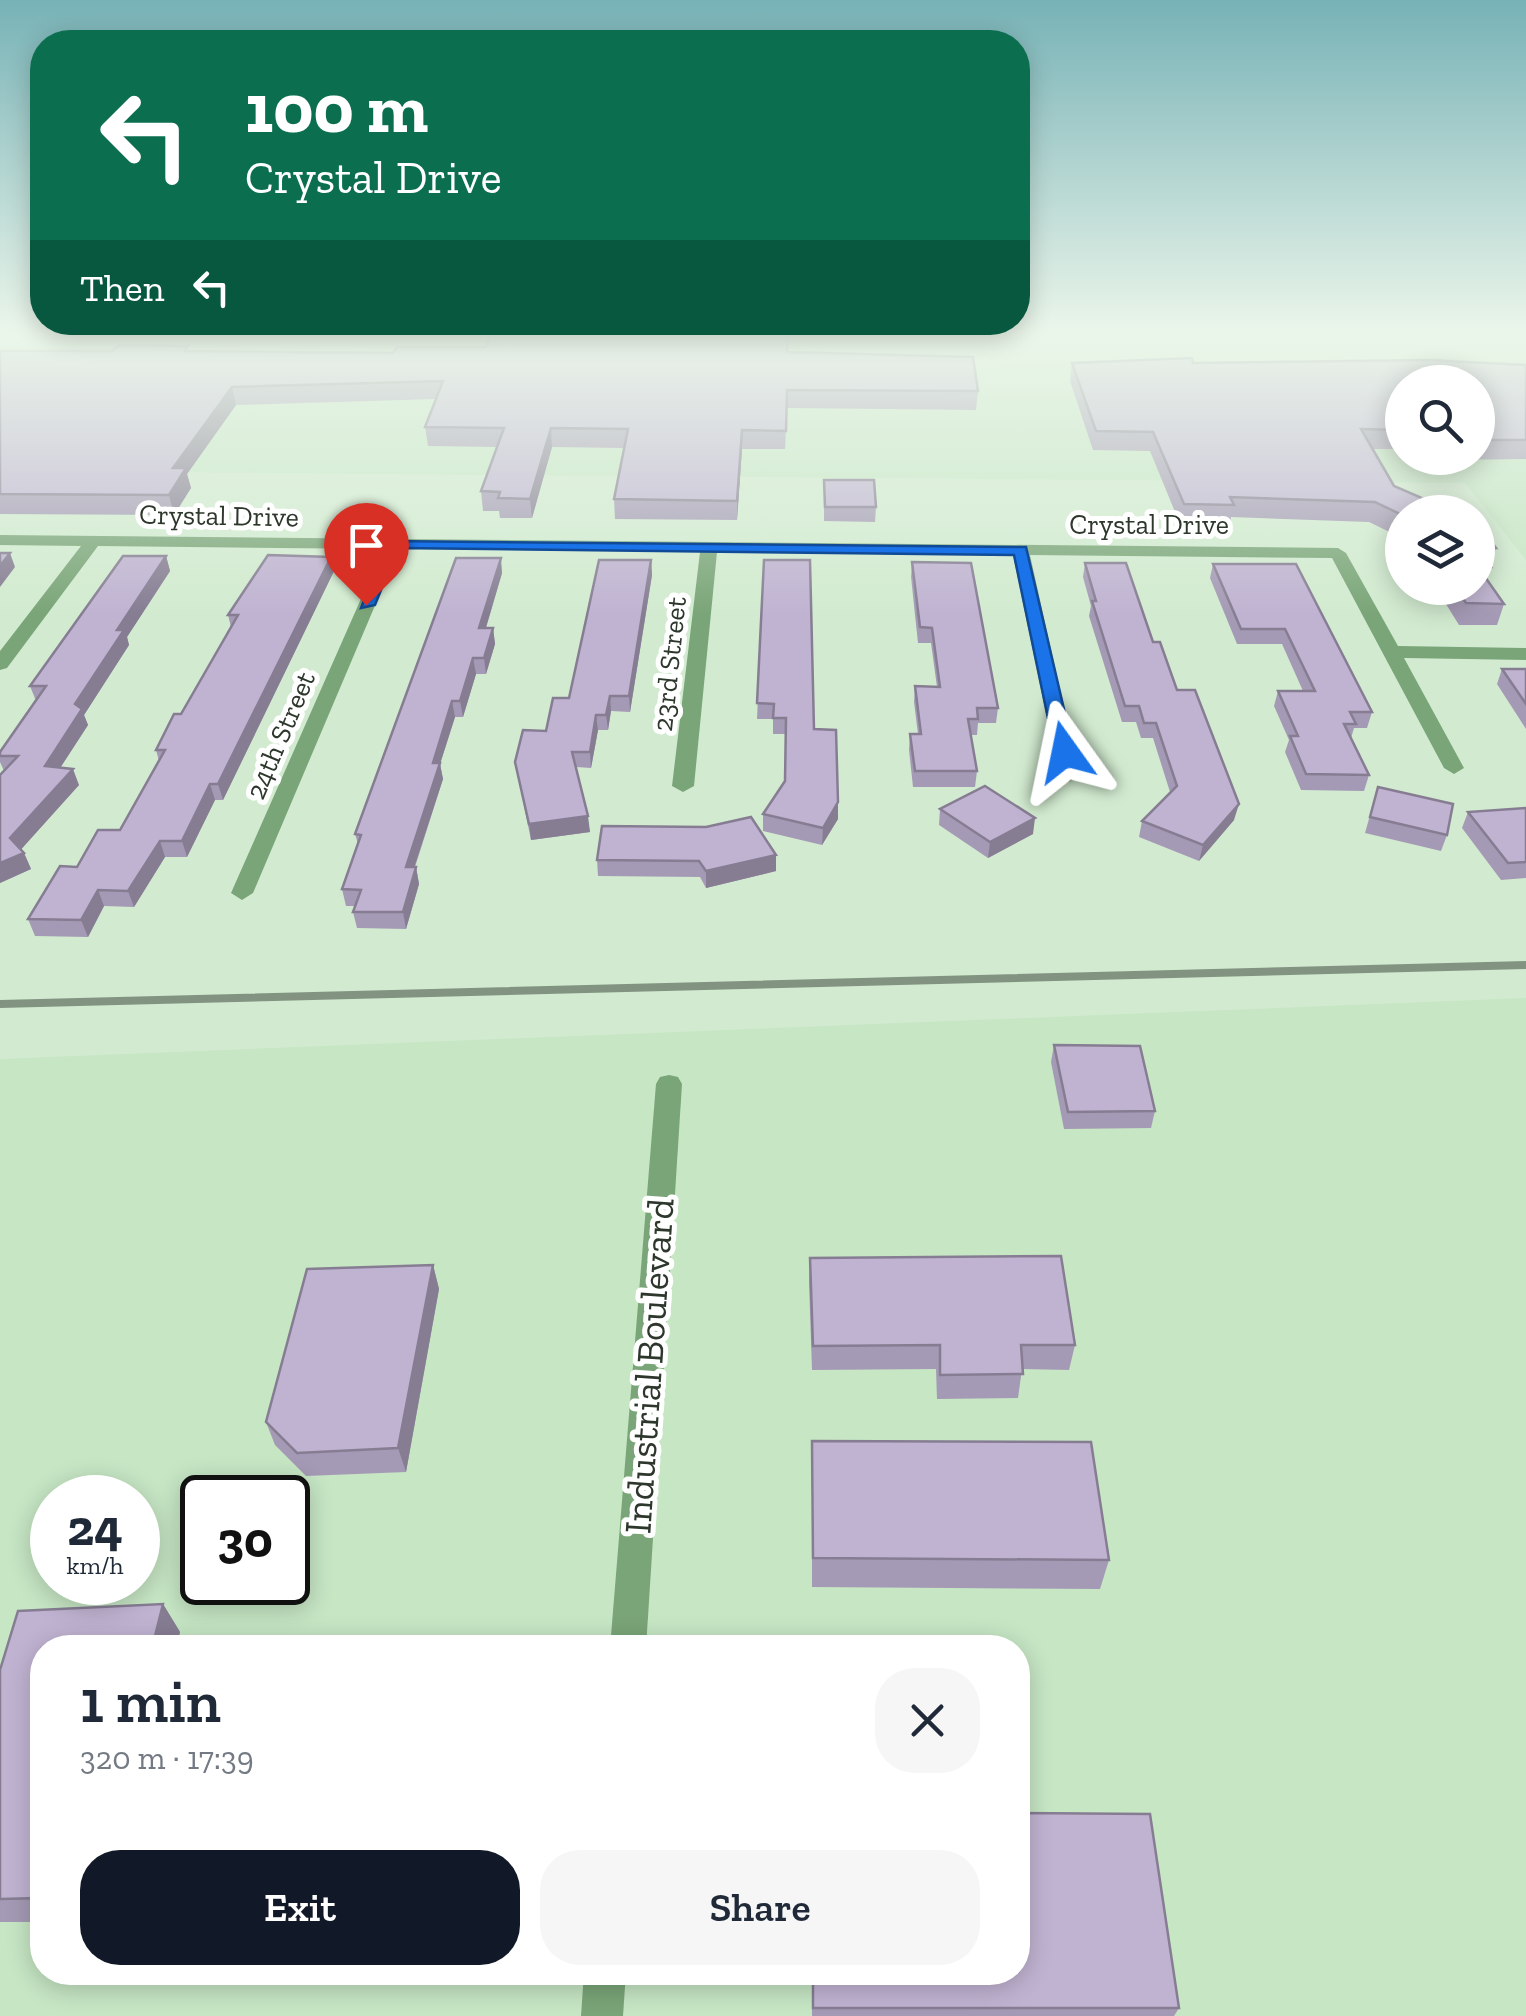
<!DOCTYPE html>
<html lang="en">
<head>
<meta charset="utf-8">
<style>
  body { margin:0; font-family:"Zilla Slab",serif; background:#f6f6f7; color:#1f2937; height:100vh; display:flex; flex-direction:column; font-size:38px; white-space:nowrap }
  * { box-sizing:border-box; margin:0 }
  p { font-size:32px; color:#747a83 }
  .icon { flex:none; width:55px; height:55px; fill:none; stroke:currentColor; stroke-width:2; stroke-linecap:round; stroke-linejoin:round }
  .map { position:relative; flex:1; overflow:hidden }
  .sheet { position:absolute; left:30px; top:1635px; width:1000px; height:350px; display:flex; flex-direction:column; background:#fff; border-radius:40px; box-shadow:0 5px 25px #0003 }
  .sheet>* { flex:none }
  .hud { position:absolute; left:30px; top:30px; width:1000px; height:305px; border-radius:40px; box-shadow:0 5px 25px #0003; background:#0b6e4f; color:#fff; overflow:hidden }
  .fabs { position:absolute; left:1385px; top:365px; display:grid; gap:20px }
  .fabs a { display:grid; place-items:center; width:110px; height:110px; border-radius:50%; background:#fff; box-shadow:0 5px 25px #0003; font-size:50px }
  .speed { position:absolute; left:30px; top:1475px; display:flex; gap:20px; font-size:50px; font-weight:700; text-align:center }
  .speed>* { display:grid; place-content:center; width:130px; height:130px; border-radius:50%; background:#fff; box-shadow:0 5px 25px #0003; line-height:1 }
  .speed small { font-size:25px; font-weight:400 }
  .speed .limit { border:5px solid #111; border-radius:15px; background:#fff; color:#111 }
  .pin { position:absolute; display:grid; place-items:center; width:85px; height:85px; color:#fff; margin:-102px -42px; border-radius:50% 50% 50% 0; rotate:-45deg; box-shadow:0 0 10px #0007 }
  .pin .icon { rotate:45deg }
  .me { position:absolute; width:110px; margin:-55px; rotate:348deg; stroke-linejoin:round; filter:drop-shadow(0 0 8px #0008) }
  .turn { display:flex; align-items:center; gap:35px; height:210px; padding:0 50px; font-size:45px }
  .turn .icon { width:130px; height:130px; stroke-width:2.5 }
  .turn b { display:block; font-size:70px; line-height:85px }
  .then { display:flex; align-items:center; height:95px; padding:0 50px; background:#0003; gap:20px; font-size:38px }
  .round { display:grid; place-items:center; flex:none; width:105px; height:105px; border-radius:40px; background:#f6f6f7 }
  .overview { display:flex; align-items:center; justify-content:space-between; height:170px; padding:0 50px }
  h1 { font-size:60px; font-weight:600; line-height:75px }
  .primary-button { display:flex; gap:20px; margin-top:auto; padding:20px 50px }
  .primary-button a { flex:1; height:115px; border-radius:40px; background:#111827; color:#fff; font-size:40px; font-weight:600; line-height:115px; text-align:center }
  .primary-button a+a { background:#f6f6f7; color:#1f2937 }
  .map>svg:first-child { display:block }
  .built { fill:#c6e6c4; fill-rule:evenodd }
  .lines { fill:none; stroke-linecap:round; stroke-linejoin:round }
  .minor { fill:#7aa578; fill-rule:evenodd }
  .rail { stroke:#829481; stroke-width:8 }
  .wall { fill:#a59ab5 }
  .shaded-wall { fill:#867d93 }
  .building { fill:#c0b3d2; stroke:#867d93; stroke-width:2.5 }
  .route { fill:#1a73e8; stroke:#114b97; stroke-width:2.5 }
  .labels { text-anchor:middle; stroke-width:10; stroke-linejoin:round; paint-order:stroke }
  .far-street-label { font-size:28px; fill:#2d372c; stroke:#fff }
  .near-street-label { font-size:38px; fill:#2d372c; stroke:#fff }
</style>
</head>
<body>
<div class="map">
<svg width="1526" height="2016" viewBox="0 0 1526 2016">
  <rect width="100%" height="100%" fill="#d2ebd0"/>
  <g class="built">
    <path d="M0,333H1526V560L1465,483L0,471ZM1402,382H1478V458H1402Z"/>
    <path d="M1526,998V2016H0V1059ZM52,1498H138V1582H52ZM202,1498H288V1582H202ZM42,1648H1018V1972H42Z"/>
  </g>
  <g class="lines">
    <g class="minor">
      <path d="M0,535L1338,548L1346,553L1398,646L1526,648V660L1404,658L1464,768L1454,774L1444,768L1332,558L1030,555L1079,776L1069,782L1059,776L1013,555L717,552L694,786L683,792L672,786L700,552L399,549L253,893L242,900L231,893L383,549L98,546L7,668L0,670V651L81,546L0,545Z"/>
      <path d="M669,1075L678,1077L682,1084L646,1648H610L656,1084L660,1077Z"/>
      <path d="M584,1972H626L623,2016H581Z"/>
    </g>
    <path class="rail" d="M0,1004L1526,965"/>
  </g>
  <g class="wall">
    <path d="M0,351L393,353L788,352L978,391L976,410L787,408L785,449H742L737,520L615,519L614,499L624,448L552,447L532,518H500L499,511H483L481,491L497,447L428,446L425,427L436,399L236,405L187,474L191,488L174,515L0,514Z"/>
    <path d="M1072,363L1526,365V459L1448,460L1443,458H1478V382H1402V449H1372L1402,512V538L1369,522L1231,517L1230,525L1180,524L1150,451L1093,450L1070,381Z"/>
    <path d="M824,480L876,507L875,522L824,521Z"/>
    <path d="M1478,524L1496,548L1487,578L1504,604L1497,625H1459L1436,588H1478Z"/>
    <path d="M166,556L170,571L127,637L129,645L84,715L88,725L60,768L79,785L21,849L24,853L31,869L0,883V775L4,771L0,762V752L36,701L30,686Z"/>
    <path d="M331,557L334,571L223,800H215L187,857H165L134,907L104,906L88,937L35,936L28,919L77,867L120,830L159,761L156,750L181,714L231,627L228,615Z"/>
    <path d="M651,560L652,575L630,712L611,711L608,730H598L591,768L576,767L590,832L531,840L515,762L546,731L569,698Z"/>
    <path d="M764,560L814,729L838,802V819L822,845L763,831V814L785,781L786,734H773V719H757Z"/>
    <path d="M912,562L998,708L996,723H978L977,735H970L977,771L975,787H913L909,750L910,734H918L914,702L915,686L937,687L931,643H918L911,577Z"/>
    <path d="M1085,563L1153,642L1177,690L1234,820L1199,861L1139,837L1142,821L1170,792L1153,738H1141L1136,722H1122L1089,616L1091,606L1083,577Z"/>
    <path d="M1213,564H1296L1372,712L1367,728H1354L1351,738L1369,775L1364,791L1301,790L1285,752L1289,740L1274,706L1278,691H1303L1282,644H1237L1210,578Z"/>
    <path d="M502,573L486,628H493L495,644L486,674H476L463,717H455L440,764L443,779L415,867H416L419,884L406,929L357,928L353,912L355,906H346L342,889L358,844L355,834Z"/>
    <path d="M1502,669H1526V729L1497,684Z"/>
    <path d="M1378,787L1447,835L1441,851L1365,833Z"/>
    <path d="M1526,808V878L1501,880L1462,828L1468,812Z"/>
    <path d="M940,809L1033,834L988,858L939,825Z"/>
    <path d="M776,855V871L706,888L700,877L598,876L597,860Z"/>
    <path d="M1054,1045L1155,1111L1151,1128L1064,1129L1051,1062Z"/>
    <path d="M810,1258L1075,1345L1069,1370L1022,1369L1018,1398L937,1399L936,1369L812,1370L809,1282Z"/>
    <path d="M433,1265L439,1289L406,1472L306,1476L275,1445L266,1422Z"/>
    <path d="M812,1441L1109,1560L1100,1589L812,1587Z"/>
    <path d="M163,1604L180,1632L176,1648H42V1922H0V1670L18,1611Z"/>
    <path d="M812,1972H1018L1179,2008L1174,2016H812Z"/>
  </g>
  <g class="shaded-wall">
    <path d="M232,387L236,405L187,474L191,488L174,515L169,495L173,468Z"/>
    <path d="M551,428L552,447L532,518L530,499Z"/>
    <path d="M742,430V449L737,520V501Z"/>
    <path d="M10,553L15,567L0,587V566Z"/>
    <path d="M166,556L170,571L127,637L129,645L84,715L88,725L51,782L45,766L75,704L117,630Z"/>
    <path d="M331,557L334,571L223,800L218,784Z"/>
    <path d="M501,558L502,573L481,644L479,628Z"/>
    <path d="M651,560L652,575L630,712L629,696Z"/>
    <path d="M493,628L495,644L486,674L484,658Z"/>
    <path d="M473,658L476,674L463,717L460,701Z"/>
    <path d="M610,696L611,711L608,730L606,715Z"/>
    <path d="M452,701L455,717L440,764L443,779L409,883L406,867L433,763Z"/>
    <path d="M596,715L598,730L591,768L590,752Z"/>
    <path d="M73,769L79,785L17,854L10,838Z"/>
    <path d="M210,784L215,800L187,857L182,841Z"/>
    <path d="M838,802V819L822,845L823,828Z"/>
    <path d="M1239,804L1234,820L1199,861L1203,845Z"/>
    <path d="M588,816L590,832L531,840L529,824Z"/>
    <path d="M1035,818L1033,834L988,858L990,842Z"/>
    <path d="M160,841L165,857L134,907L128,891Z"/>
    <path d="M24,853L31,869L0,883V863Z"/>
    <path d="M776,855V871L706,888V871Z"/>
    <path d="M416,867L419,884L406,929L403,912Z"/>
    <path d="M98,890L104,906L88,937L81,920Z"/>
    <path d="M433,1265L439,1289L406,1472L398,1448Z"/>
    <path d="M163,1604L180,1632L176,1648H152Z"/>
  </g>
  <g class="building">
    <path d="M491,333H788L787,352L973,357L978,391L787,390L786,431L742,430L737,501L614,499L628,429L551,428L530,499L498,498L500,492L481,491L504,428L425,427L443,381L232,387L173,468H186L169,495L0,494V351H112L119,345L188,346L185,351L393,353L397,347H486Z"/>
    <path d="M1192,358L1193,363L1427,360L1526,365V440H1478V382H1402V430L1361,429L1394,486L1454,512H1402V515L1375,502L1230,497L1234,505L1184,504L1153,432L1096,431L1072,363Z"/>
    <path d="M824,480H874L876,507H825Z"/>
    <path d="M1478,524L1496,548H1478L1491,567H1478L1504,604L1466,603L1456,588H1478Z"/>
    <path d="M0,553H10L0,566Z"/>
    <path d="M268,555L331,557L218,784H210L182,841H160L128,891L98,890L81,920L28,919L60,866L77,867L98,830H120L165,750H156L174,714H181L238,615H228Z"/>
    <path d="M123,556H166L117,630H124L75,704L82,709L45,766L73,769L10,838L24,853L0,863V775L18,756H0V752L46,686H30Z"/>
    <path d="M456,558H501L479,628H493L484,658H473L460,701H452L433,763H440L406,867H416L403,912H353L361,890L342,889L361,835L355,834Z"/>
    <path d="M599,560H651L629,696H610L606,715H596L590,752H572L588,816L529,824L515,762L523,730L546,731L553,698H569Z"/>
    <path d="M764,560H810L814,729L836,730L838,802L823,828L763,814L785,781L786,718H773L774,704L757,703Z"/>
    <path d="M912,562L971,563L998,708H977L978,719H968L977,771H915L910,734H921L915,686L940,687L932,628L920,627Z"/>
    <path d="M1085,563H1126L1153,642H1160L1177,690H1195L1239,804L1203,845L1142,821L1177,786L1156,723H1144L1139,706H1125L1092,601H1096Z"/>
    <path d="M1213,564H1296L1372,712H1350L1356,724H1344L1369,775L1306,774L1290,736H1298L1278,691H1315L1285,629H1241Z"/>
    <path d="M1502,669H1526V704Z"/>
    <path d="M985,786L1035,818L990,842L940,809Z"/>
    <path d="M1378,787L1453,804L1447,835L1370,817Z"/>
    <path d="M1526,808V862L1508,863L1468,812Z"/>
    <path d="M751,817L776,855L706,871L699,861L597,860L602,826L706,827Z"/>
    <path d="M1054,1045L1140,1046L1155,1111L1068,1112Z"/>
    <path d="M1061,1256L1075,1345H1021L1023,1374L940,1375V1345L813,1346L810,1258Z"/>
    <path d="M433,1265L398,1448L297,1453L266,1422L307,1269Z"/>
    <path d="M812,1441L1091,1442L1109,1560L813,1558Z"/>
    <path d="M163,1604L152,1648H42V1898L0,1899V1670L18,1611Z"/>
    <path d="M1018,1813L1150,1814L1179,2008H813V1972H1018Z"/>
  </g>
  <linearGradient id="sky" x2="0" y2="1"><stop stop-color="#77b2b6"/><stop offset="0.54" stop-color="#ebf6ea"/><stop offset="1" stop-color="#ebf6ea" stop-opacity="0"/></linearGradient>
  <rect width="1526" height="615" fill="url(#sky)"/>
  <path class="route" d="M387,541L1026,547L1074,752L1065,758L1055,752L1014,555L398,548L375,605L361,608Z"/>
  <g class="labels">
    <g class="far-street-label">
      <text transform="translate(219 515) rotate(1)" y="10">Crystal Drive</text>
      <text x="1149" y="534">Crystal Drive</text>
      <text transform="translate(669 664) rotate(-84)" y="10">23rd Street</text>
      <text transform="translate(280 735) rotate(-67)" y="10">24th Street</text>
    </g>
    <g class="near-street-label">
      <text transform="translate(649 1366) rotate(-86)" y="13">Industrial Boulevard</text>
    </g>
  </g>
</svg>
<div class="fabs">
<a><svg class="icon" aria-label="search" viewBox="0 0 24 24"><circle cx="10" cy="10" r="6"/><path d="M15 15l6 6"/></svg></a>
<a><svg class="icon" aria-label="layers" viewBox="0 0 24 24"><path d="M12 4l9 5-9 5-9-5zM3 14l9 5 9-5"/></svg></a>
</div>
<div class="speed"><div>24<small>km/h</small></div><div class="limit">30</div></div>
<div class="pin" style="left:366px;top:605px;background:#d93025"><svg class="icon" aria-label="arrive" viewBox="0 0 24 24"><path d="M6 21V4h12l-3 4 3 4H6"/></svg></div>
<svg class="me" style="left:1065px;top:752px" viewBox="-20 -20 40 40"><path d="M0-17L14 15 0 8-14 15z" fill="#1a73e8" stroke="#fff" stroke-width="4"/></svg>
<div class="hud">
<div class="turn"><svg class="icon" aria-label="left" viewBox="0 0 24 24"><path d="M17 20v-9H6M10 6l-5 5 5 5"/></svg><div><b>100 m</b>Crystal Drive</div></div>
<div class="then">Then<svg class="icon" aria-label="left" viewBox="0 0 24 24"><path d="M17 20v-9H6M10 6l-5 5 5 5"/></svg></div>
</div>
<section class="sheet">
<div class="overview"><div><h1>1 min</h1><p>320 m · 17:39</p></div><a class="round"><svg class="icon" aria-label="close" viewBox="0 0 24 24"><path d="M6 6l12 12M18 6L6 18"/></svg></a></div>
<div class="primary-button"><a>Exit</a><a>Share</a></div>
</section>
</div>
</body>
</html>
